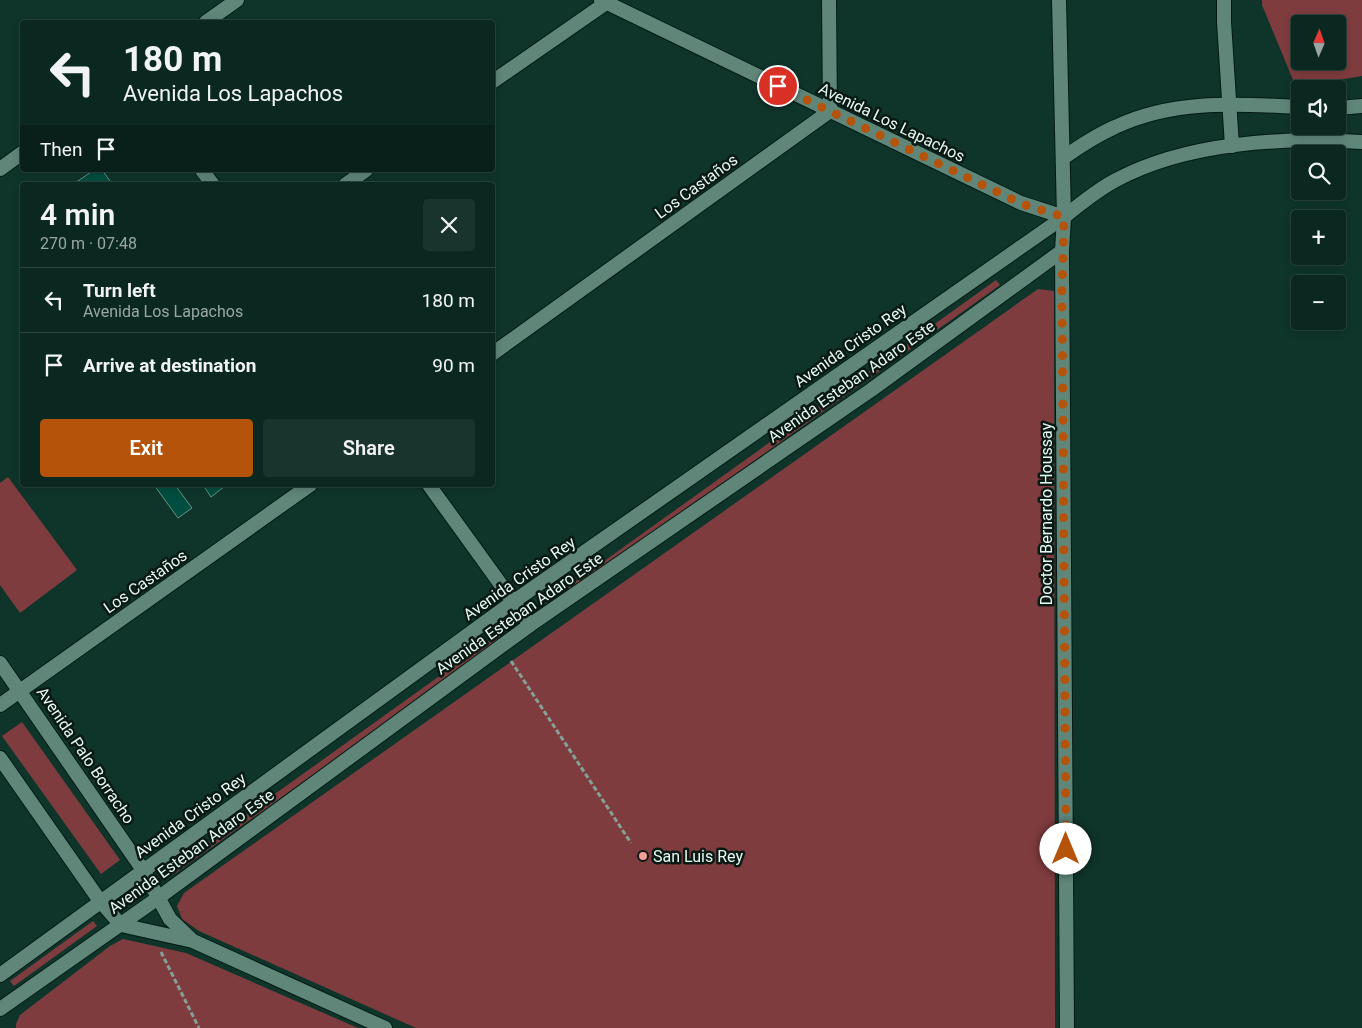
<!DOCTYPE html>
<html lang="en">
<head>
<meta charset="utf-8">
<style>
  body { margin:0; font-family:Roboto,sans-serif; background:#19342d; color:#f1f3f6; height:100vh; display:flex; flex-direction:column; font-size:19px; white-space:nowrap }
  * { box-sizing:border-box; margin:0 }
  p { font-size:16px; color:#9aa6a5 }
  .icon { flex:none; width:28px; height:28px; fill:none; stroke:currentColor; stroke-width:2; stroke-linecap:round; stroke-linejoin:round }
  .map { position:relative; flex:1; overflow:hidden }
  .side { position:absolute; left:20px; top:182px; width:475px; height:305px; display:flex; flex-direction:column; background:#0b2820; border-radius:5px; box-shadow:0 2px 8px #0003,0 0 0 1px #2b443e }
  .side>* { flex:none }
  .guide { position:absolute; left:20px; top:20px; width:475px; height:152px; border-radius:5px; box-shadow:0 2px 8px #0003,0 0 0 1px #2b443e; background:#0b2820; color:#f1f3f6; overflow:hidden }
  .needle { width:32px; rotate:2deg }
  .tools { position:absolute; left:1291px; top:15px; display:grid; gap:10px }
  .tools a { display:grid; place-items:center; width:55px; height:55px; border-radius:5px; background:#0b2820; box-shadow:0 2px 8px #0003,0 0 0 1px #2b443e; font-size:25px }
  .pin { position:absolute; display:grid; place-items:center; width:42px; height:42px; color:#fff; margin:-21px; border:2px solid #fff; border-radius:50%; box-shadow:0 1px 5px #0007 }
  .me { position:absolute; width:55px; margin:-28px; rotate:0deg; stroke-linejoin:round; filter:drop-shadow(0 0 4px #0008) }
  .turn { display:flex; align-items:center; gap:18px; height:105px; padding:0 20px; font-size:22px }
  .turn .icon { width:65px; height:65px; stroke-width:2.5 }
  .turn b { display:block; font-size:35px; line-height:42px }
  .then { display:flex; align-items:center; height:48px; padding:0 20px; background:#0003; gap:10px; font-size:19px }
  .round { display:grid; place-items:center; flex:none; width:52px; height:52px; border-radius:5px; background:#19342d }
  .headline { display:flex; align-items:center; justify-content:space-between; height:85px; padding:0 20px }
  h1 { font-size:30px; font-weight:600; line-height:38px }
  .button { display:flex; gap:10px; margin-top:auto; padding:10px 20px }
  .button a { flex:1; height:58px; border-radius:5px; background:#b45309; color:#fff; font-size:20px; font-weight:600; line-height:58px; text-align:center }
  .button a+a { background:#19342d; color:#f1f3f6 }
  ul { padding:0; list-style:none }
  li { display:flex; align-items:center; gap:15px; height:65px; padding:0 20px; border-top:1px solid #2b443e }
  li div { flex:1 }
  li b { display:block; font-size:19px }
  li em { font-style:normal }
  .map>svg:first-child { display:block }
  .green { fill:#7f3c3e; fill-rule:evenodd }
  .building { fill:#004e3f; stroke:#6a9084 }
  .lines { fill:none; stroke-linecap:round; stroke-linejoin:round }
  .minor-casing { stroke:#011b14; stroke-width:16 }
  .tertiary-casing { stroke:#011b14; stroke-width:16 }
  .path { stroke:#84a098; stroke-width:3; stroke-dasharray:5 2.5; stroke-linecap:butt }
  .minor { stroke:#60867a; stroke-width:14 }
  .tertiary { stroke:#60867a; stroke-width:14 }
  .route { stroke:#b45309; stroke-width:9; stroke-dasharray:0 16.2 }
  .poi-dot { fill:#f59b9a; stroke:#0a1914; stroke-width:2 }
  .labels { text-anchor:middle; stroke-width:5; stroke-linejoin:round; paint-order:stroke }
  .street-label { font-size:16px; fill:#e6faf3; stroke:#0a1914 }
  .poi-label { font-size:16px; fill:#e6faf3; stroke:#0a1914; text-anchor:start }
</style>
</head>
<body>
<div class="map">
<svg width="1362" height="1028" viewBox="0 0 1362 1028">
  <rect width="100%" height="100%" fill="#0f352b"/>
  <g class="green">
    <path d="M1262,0H1362V76L1296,87L1262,5ZM1300,24H1338V61H1300Z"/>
    <path d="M996,280L1000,285L571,592L568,587Z"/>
    <path d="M1038,289L1054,291L1055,1028H416L199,931L182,919L177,906L184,893Z"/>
    <path d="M8,477L77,570L20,613L0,585V483Z"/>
    <path d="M498,634L502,639L173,875L169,870Z"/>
    <path d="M22,722L120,860L101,874L2,736Z"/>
    <path d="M93,921L97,926L14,986L10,981Z"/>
    <path d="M123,939L186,953L358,1028H16V1024L20,1015L110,946Z"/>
  </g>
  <g class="building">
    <path d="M94,170H102L113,185H72Z"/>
    <path d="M154,485H175L192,508L178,518Z"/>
    <path d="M203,485H223L224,487L211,497Z"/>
  </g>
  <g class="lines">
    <defs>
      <g id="minor">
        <path d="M1224,0V22L1232,146"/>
        <path d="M206,22L237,0"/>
        <path d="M492,82L606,3V0"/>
        <path d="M1338,108L1362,106"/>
        <path d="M1063,158C1080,146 1097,135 1115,127C1174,99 1238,104 1300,107"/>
        <path d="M0,169L22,153"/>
        <path d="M202,170L213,185"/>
        <path d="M345,185L366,170"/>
        <path d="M1064,217C1080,204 1097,190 1116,180C1187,142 1284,137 1362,142"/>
        <path d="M492,354L830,111L829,0"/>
        <path d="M429,485L530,625"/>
        <path d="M0,705L310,485"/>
      </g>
      <g id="tertiary">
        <path d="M601,0L1021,203L1064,217"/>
        <path d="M1059,0L1064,217L1062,251L1067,1028"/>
        <path d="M0,663L143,870L170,919L192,940"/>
        <path d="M0,758L100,901L121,925L193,941L385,1028"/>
        <path d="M0,975L513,602L1064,217"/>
        <path d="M0,1009L158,898L530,625L871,390L1062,251"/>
      </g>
    </defs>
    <use href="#minor" class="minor-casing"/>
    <use href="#tertiary" class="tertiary-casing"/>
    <g class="path">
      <path d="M511,661L631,843"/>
      <path d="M161,952L199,1028"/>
    </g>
    <use href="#minor" class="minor"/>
    <use href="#tertiary" class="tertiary"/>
  </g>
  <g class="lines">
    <path class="route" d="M778,86L1022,204L1064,217L1062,291L1066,849"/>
  </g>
  <circle class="poi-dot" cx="643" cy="856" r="5"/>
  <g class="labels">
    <g class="street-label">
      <text transform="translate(892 122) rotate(26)" y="6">Avenida Los Lapachos</text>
      <text transform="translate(696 186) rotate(-36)" y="6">Los Castaños</text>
      <text transform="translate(850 345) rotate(-35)" y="6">Avenida Cristo Rey</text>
      <text transform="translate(851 381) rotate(-35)" y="6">Avenida Esteban Adaro Este</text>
      <text transform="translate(1046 514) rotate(-90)" y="6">Doctor Bernardo Houssay</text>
      <text transform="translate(519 578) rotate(-35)" y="6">Avenida Cristo Rey</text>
      <text transform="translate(145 581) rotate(-35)" y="6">Los Castaños</text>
      <text transform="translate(519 613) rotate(-35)" y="6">Avenida Esteban Adaro Este</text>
      <text transform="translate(86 755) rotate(56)" y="6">Avenida Palo Borracho</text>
      <text transform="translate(190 815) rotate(-36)" y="6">Avenida Cristo Rey</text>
      <text transform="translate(191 851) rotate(-36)" y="6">Avenida Esteban Adaro Este</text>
    </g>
    <g class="poi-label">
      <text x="653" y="862">San Luis Rey</text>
    </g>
  </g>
</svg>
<div class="tools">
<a><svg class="needle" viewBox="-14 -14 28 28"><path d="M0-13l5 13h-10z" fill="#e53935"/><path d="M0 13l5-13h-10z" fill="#9aa6a5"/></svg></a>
<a><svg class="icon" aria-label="sound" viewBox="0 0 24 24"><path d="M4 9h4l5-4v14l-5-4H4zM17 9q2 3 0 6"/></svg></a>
<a><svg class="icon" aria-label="search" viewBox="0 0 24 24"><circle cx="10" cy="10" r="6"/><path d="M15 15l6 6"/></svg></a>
<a>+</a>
<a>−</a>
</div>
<div class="pin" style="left:778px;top:86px;background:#d93025"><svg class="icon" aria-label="arrive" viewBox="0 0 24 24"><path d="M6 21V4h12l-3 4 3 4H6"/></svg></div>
<svg class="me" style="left:1066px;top:849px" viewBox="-20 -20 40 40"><circle r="19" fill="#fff"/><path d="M0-13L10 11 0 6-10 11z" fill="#b45309"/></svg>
<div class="guide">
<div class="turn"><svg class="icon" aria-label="left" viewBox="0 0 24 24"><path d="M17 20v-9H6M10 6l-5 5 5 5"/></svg><div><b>180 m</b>Avenida Los Lapachos</div></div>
<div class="then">Then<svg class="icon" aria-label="arrive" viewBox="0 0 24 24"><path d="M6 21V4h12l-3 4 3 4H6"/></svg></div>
</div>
<section class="side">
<div class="headline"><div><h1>4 min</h1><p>270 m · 07:48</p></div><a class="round"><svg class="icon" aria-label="close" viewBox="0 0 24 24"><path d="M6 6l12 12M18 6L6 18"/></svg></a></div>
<ul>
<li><svg class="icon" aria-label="left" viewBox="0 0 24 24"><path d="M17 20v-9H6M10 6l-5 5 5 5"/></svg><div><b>Turn left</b><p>Avenida Los Lapachos</p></div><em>180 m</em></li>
<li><svg class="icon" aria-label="arrive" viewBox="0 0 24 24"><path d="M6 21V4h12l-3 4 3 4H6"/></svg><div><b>Arrive at destination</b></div><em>90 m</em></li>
</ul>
<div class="button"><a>Exit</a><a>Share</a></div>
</section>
</div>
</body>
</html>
